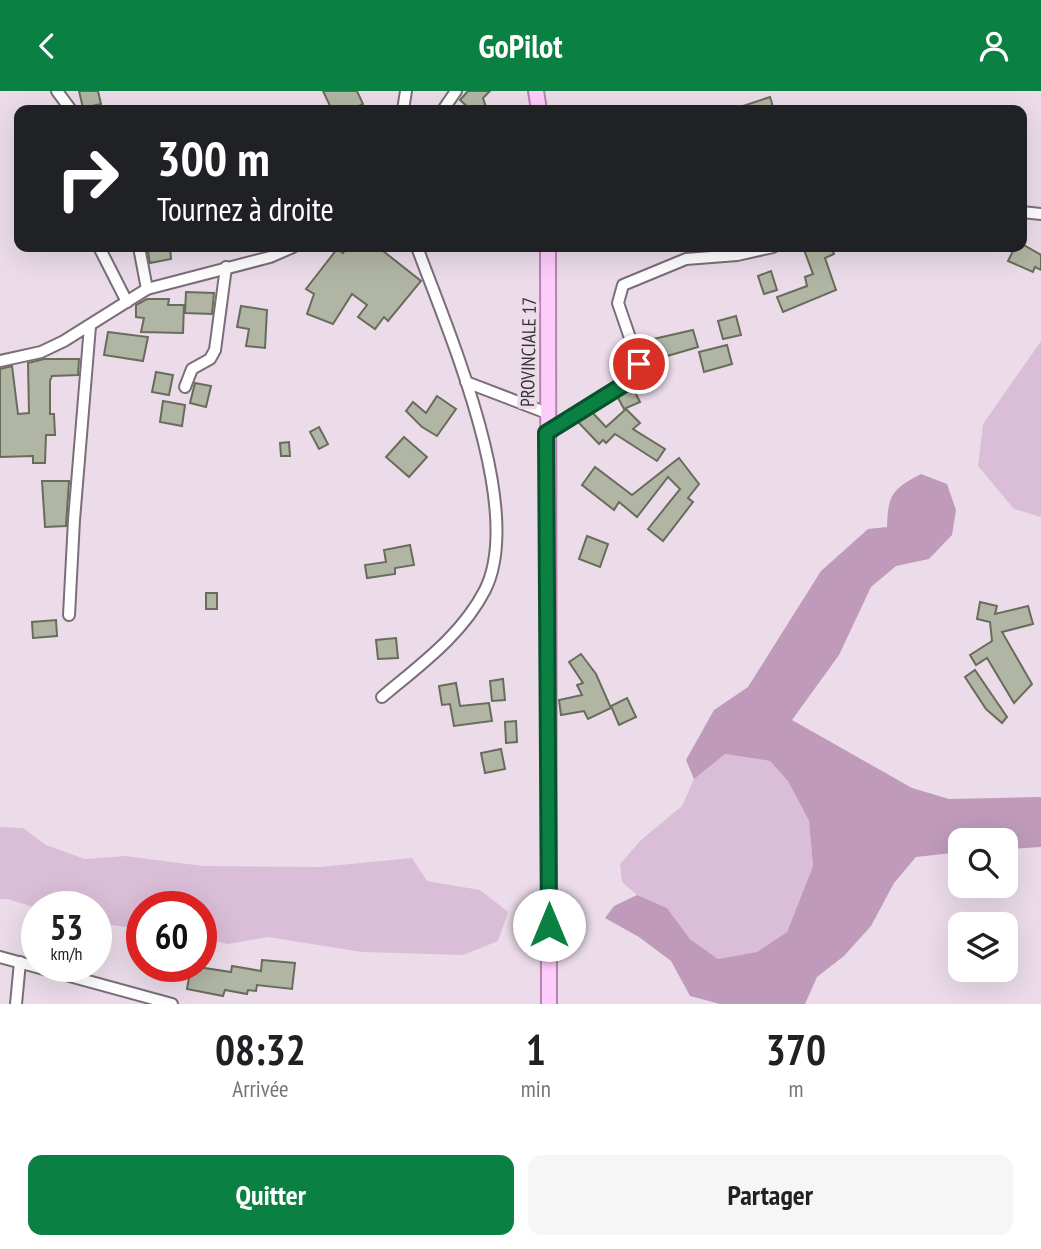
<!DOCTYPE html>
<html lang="fr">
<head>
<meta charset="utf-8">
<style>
  body { margin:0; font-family:"PT Sans Narrow",sans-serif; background:#f6f6f6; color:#202124; height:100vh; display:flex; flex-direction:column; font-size:26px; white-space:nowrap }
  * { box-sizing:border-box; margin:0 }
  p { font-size:23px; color:#757577 }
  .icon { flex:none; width:38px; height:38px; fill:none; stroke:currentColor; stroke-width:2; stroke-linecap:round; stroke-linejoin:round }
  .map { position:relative; height:913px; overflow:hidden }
  .drawer { display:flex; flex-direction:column; background:#fff; flex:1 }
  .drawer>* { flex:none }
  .banner { position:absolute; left:14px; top:14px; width:1013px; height:147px; border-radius:14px; box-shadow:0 7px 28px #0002; background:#202124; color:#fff; overflow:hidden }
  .buttons { position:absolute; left:948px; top:737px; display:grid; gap:14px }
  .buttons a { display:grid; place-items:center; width:70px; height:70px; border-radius:14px; background:#fff; box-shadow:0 7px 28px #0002; font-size:35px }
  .speed { position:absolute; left:21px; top:800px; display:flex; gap:14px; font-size:35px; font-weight:700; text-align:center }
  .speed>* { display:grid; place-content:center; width:91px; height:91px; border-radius:50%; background:#fff; box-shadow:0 7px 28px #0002; line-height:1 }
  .speed small { font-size:18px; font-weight:400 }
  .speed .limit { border:10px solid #d22; background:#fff; color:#111 }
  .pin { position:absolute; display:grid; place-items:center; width:60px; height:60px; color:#fff; margin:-30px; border:4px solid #fff; border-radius:50%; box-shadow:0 2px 7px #0007 }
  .me { position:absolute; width:77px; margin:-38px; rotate:0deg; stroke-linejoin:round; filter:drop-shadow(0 0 5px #0008) }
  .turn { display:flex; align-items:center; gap:24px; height:147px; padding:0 28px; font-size:32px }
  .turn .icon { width:91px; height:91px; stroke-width:2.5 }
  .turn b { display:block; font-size:49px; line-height:60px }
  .eta { display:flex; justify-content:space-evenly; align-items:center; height:119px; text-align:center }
  .eta b { font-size:42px; font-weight:600; line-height:49px }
  .action { display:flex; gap:14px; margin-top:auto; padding:14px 28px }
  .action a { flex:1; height:80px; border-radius:14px; background:#0b8043; color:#fff; font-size:28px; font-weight:600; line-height:80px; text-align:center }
  .action a+a { background:#f6f6f6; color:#202124 }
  header { display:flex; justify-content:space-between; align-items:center; height:91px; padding:0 28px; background:#0b8043; color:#fff; font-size:32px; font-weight:600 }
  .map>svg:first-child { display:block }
  .green { fill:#dabdd7 }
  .forest { fill:#bf9abb }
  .building { fill:#b1b5a3; stroke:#686c5c; stroke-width:2 }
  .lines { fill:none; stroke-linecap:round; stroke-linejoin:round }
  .minor-casing { stroke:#7b6d79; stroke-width:14 }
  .major-casing { stroke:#b880b3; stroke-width:18 }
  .minor { stroke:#fff; stroke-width:10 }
  .major { stroke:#feccfa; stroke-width:14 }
  .route-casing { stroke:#07532c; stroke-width:18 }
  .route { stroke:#0b8043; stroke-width:12 }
  .labels { text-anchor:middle; stroke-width:7; stroke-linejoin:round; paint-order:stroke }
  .street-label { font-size:19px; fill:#383237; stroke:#ecdcea }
</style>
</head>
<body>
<header><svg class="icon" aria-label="back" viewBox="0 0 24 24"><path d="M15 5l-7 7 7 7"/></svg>GoPilot<svg class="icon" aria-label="person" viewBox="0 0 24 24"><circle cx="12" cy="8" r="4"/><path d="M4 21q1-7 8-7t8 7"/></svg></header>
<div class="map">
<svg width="1041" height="913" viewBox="0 0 1041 913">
  <rect width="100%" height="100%" fill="#ecdcea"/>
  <g class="green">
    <path d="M1041,250V426L1014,418L978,375L983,333Z"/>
    <path d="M724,663L770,670L788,690L809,730L813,775L787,841L757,861L718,868L690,848L667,817L637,804L622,791L620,773L641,749L682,715L694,688Z"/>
    <path d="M0,736L23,737L46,754L85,768L125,765L203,775L320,776L412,767L427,790L480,799L508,821L498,850L463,864L362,861L268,846L228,853L201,847V816H142V838L96,832V816L37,817L7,808H0Z"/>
  </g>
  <path class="forest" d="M921,383L947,393L956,419L952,444L929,468L896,475L871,496L839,564L792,629L912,697L949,708L1041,706V756L1006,758V749H961V761L916,766L894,792L871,835L844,865L817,886L805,913H720L690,905L671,870L639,846L605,827L614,815L637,804L667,817L690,848L718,868L757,861L787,841L813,775L809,730L788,690L770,670L725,663L694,688L686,669L714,619L748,596L821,480L868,438L887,436C888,404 892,398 921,383Z"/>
  <g class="building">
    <path d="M79,0H98L101,13L83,17Z"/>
    <path d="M323,0H357L363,13L351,19H332Z"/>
    <path d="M468,0H490L483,7L487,19H471L460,9Z"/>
    <path d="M770,6L774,19H735L734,18Z"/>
    <path d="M1022,153L1041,164V179L1035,176L1033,181L1008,170L1015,156H1022Z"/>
    <path d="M147,156H170L171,168L150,172Z"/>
    <path d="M347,156H378L421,190L388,230L384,226L375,238L358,226L367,214L352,203L333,233L307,223L314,203L306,198L337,158L343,162Z"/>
    <path d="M803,156H831L834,163L825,167L836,199L783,221L777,206L807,195L805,186L813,183Z"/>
    <path d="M771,180L777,199L764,203L758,185Z"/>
    <path d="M186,201L214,202L212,223L185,222Z"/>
    <path d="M147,208H169L168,214H184L183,242L141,241L144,227L136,226V214Z"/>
    <path d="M241,215L267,219L265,257L246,255L249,238L237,236Z"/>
    <path d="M736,225L741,244L723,248L718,230Z"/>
    <path d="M693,239L698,256L657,268L649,249Z"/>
    <path d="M108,241L148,246L143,270L104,264Z"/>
    <path d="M727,254L732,273L704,281L699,261Z"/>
    <path d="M44,268H79L78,284L52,285L50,290V323H54L55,344H46L45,372H33V365L0,366V278L12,275L18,323L29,322L28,272Z"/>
    <path d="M156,281L173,284L169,304L152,301Z"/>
    <path d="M195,292L211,295L206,316L190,312Z"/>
    <path d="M632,295L640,311L624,318L617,305Z"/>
    <path d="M437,305L456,318L437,345L422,336L406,320L413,311L426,322Z"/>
    <path d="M163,310L185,314L182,335L160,331Z"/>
    <path d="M626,318L640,332L633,338L665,358L657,370L615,343L606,352L603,349L599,353L578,331L592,321L606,336Z"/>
    <path d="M319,336L328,353L319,358L310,341Z"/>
    <path d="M404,346L427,366L409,386L386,366Z"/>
    <path d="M289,351L290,365H281L280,352Z"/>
    <path d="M679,367L699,393L688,407L693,411L663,450L648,438L680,398L668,386L637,426L619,411L614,419L582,394L595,376L632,404Z"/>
    <path d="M42,390H69L66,435L45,436Z"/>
    <path d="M587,445L608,453L600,476L579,468Z"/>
    <path d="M410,454L414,474L395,477V483L367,487L365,474L386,471L384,459Z"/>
    <rect x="206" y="502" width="11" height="16"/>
    <path d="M980,511L997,515L995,523L1028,515L1033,533L1002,541L1032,593L1014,612L987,567L976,574L970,564L992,550L990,531L977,528Z"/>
    <path d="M56,529L57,545L33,547L32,531Z"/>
    <path d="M396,547L398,567L378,568L376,549Z"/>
    <path d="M581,563L596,583L611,617L588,628L584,620L561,624L559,609L582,604L577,594L583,592L569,571Z"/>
    <path d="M975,579L1007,626L1002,632L986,618L965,586Z"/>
    <path d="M503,588L505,609L492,610L490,590Z"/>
    <path d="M456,592L460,615L489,612L492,630L454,635L450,613L442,614L439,595Z"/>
    <path d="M627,607L636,626L619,634L611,615Z"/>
    <path d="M516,630L517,651L506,652L505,631Z"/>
    <path d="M501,658L505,678L485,682L481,662Z"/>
    <path d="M262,869L295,872L292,898L257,894L256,900L248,899L247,903L225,899L223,905L187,898L191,875L231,881L232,875L261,880Z"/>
  </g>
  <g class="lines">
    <defs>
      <g id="minor">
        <path d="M57,0L71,19"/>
        <path d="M403,19L406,0"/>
        <path d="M443,19L456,0"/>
        <path d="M1022,121L1041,123"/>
        <path d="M99,156L127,211"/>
        <path d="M139,156L147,198"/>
        <path d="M0,270L41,261L64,250L147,198L270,166L293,156"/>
        <path d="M466,291L547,322"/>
        <path d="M185,296L192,278L210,268L215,259L226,176"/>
        <path d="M546,342L638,282L639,273L618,212L623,194L686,168L737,164L773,156"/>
        <path d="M69,524L74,429L90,235"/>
        <path d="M382,606C420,574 462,544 485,499C526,417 447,238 417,156"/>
        <path d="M0,866L172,913"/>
        <path d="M16,913L20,871"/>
      </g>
      <g id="major">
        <path d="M536,0L539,19"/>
        <path d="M548,156L549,913"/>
      </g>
    </defs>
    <use href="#minor" class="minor-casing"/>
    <use href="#major" class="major-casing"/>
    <use href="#minor" class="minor"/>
    <use href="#major" class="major"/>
  </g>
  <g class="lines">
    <defs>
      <path id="route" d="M549,834L546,342L631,289L638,282L639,273"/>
    </defs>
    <use href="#route" class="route-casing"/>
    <use href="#route" class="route"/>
  </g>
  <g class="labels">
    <g class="street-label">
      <text transform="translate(528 261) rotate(-89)" y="7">PROVINCIALE 17</text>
    </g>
  </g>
</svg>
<div class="buttons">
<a><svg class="icon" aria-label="search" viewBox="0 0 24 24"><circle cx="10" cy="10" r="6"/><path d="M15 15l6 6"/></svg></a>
<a><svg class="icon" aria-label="layers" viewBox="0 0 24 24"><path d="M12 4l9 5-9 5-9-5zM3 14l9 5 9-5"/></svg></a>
</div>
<div class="speed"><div>53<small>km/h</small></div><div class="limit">60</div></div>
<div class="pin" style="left:639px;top:273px;background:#d93025"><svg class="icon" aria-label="arrive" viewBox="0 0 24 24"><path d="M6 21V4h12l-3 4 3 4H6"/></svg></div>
<svg class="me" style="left:549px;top:834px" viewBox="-20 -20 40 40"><circle r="19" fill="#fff"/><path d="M0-13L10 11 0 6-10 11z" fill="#0b8043"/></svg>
<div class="banner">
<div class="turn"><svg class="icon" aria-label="right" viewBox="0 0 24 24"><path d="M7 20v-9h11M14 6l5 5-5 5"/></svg><div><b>300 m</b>Tournez à droite</div></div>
</div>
</div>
<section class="drawer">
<div class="eta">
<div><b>08:32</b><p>Arrivée</p></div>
<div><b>1</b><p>min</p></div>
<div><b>370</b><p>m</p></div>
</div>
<div class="action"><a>Quitter</a><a>Partager</a></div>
</section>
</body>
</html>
